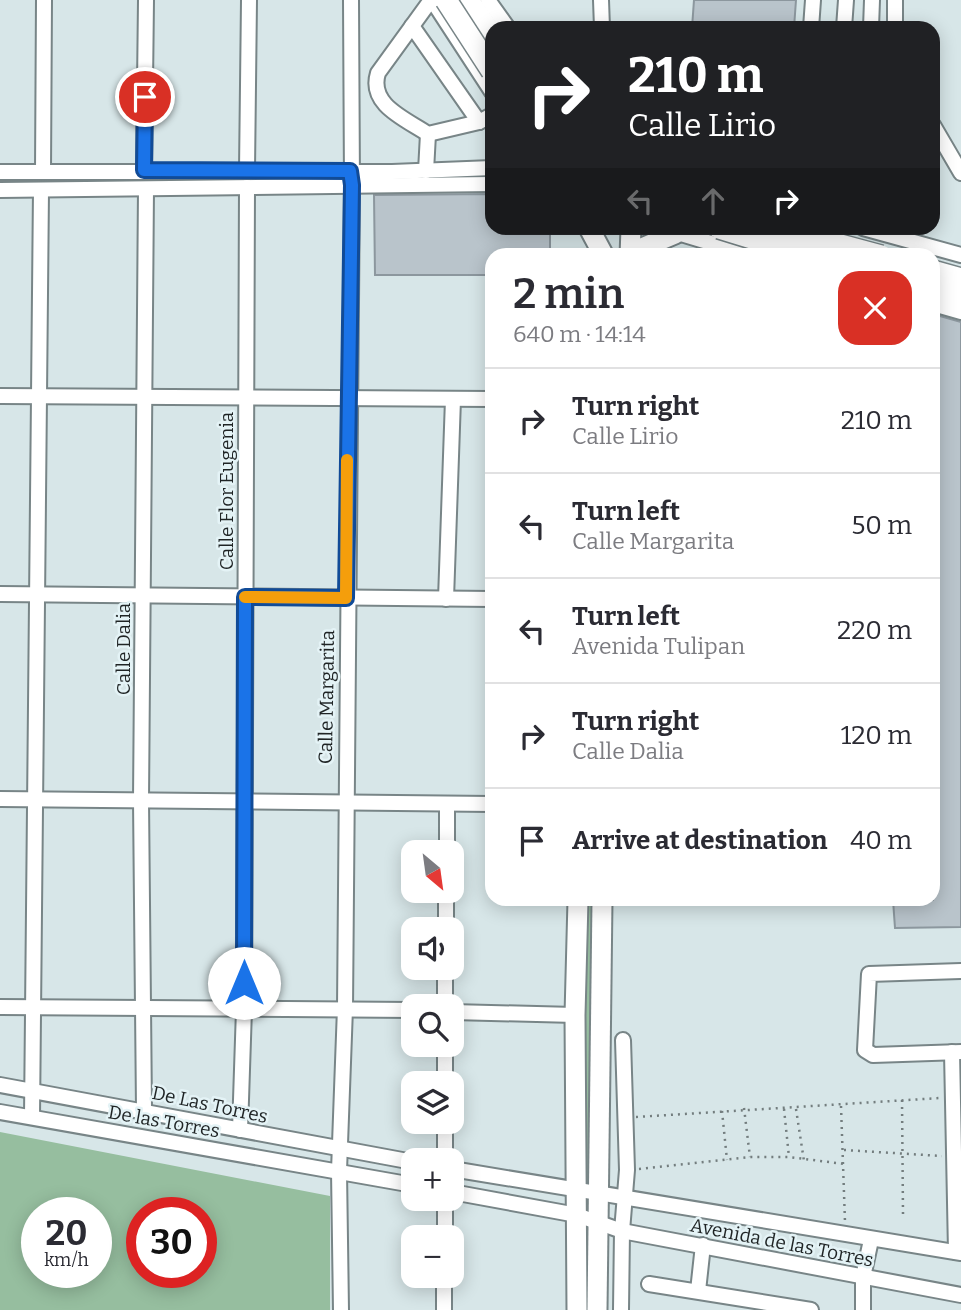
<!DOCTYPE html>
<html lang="en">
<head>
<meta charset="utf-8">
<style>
  body { margin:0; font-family:Bitter,serif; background:#f7f7f7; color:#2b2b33; height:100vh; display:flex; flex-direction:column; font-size:26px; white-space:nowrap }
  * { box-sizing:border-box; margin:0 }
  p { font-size:23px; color:#7c7c81 }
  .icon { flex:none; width:38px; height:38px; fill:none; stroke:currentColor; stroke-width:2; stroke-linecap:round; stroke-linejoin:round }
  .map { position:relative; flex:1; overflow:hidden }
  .side { position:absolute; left:485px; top:248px; width:455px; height:658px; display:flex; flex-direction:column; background:#fff; border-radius:21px; box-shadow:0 4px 18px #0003 }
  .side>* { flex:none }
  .hud { position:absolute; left:485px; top:21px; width:455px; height:214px; border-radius:21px; box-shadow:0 4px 18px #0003; background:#202124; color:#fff; overflow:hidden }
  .needle { width:46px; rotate:151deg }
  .controls { position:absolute; left:401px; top:840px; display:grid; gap:14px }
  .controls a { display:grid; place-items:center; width:63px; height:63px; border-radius:14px; background:#fff; box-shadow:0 4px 18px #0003; font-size:35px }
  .speed { position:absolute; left:21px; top:1197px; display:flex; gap:14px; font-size:35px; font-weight:700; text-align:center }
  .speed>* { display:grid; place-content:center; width:91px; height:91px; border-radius:50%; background:#fff; box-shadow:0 4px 18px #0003; line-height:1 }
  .speed small { font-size:18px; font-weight:400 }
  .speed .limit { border:10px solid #d22; background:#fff; color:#111 }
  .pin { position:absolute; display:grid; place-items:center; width:60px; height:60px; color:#fff; margin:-30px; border:4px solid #fff; border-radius:50%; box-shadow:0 2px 7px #0007 }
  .me { position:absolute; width:77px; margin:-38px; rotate:0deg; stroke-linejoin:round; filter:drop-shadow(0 0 5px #0008) }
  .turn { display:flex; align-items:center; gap:24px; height:147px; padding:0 28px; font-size:32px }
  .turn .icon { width:91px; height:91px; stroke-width:2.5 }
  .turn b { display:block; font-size:49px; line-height:60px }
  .lanes { display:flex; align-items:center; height:66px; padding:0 28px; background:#0003; justify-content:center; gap:35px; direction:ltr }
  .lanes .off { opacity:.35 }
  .round { display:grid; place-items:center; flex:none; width:74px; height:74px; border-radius:21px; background:#f7f7f7 }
  .overview { display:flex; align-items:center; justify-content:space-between; height:119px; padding:0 28px }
  h1 { font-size:42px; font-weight:600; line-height:52px }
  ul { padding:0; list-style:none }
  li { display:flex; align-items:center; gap:21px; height:105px; padding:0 28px; border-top:2px solid #e1e1e2 }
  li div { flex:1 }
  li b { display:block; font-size:26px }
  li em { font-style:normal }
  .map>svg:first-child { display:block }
  .green { fill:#96be9f; fill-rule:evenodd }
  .building { fill:#b9c4cb; stroke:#8c979e; stroke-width:2 }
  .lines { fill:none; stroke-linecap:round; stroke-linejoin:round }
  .minor-casing { stroke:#788587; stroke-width:18 }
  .major-casing { stroke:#788587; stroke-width:23 }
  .highway-casing { stroke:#788587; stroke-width:24 }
  .path { stroke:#737d7e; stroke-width:2.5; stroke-dasharray:2 5; stroke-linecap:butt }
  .minor { stroke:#fff; stroke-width:14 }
  .major { stroke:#fff; stroke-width:19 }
  .highway { stroke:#fff; stroke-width:21 }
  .highway-bridge-casing { stroke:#788587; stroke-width:24; stroke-linecap:butt }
  .highway-bridge { stroke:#fff; stroke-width:21 }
  .route-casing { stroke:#114b97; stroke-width:18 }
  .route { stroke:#1a73e8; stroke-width:12 }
  .slow { stroke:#f59e0b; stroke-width:12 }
  .labels { text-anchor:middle; stroke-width:5; stroke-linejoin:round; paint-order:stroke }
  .street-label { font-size:19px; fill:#1f2425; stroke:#e4f3f6 }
</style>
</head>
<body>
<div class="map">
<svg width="961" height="1310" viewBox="0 0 961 1310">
  <rect width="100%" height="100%" fill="#d7e6e8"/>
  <g class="green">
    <path d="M585,900H595L592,1181L583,1179Z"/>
    <path d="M0,1132L330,1196V1310H0ZM37,1213H96V1272H37ZM142,1213H201V1272H142Z"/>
  </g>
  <g class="building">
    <path d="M694,0H796L794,28H692Z"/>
    <path d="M492,194V228H550V256H492V275H375L374,195Z"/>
    <path d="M933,314L961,322V927L895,928L893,900H933Z"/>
  </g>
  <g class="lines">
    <defs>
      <g id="minor">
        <path d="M431,0L378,73C368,105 406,119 428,134L479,122L492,115"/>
        <path d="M432,0L492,92"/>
        <path d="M488,0L508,28"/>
        <path d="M601,0L602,28"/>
        <path d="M412,26L479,122"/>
        <path d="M811,28L813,0"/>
        <path d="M844,28L846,0"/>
        <path d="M871,28L872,0"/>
        <path d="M895,28V0"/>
        <path d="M933,125L961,173"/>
        <path d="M144,170L146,0"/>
        <path d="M247,170L249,0"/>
        <path d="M43,171L44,0"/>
        <path d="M426,171L428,134"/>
        <path d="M0,172H392L492,168"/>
        <path d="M0,190L492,184"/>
        <path d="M661,228L754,256"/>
        <path d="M863,228L961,255"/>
        <path d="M933,304L961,312"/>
        <path d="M0,396L492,399"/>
        <path d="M0,594L492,599"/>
        <path d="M446,599L453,399"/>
        <path d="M0,799L492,804"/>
        <path d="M447,852V804"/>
        <path d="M446,929V891"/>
        <path d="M961,971L869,974L865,1050L873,1055L961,1052"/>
        <path d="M445,1006V968"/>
        <path d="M0,1007L413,1010"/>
        <path d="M452,1012L575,1015"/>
        <path d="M445,1045V1083"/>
        <path d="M952,1052L956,1252"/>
        <path d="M0,1085L413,1162"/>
        <path d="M144,1110L141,800L146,189"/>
        <path d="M0,1112L413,1185"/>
        <path d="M32,1117L41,190"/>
        <path d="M445,1122V1160"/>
        <path d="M240,1130L244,1009L247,187"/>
        <path d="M452,1169L961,1253"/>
        <path d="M452,1192L577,1215L622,1231L961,1295"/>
        <path d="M445,1237V1199"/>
        <path d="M649,1284L811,1310"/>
        <path d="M698,1291L703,1245"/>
        <path d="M341,1310L339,1171L345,1008L352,185L351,0"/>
        <path d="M444,1310V1276"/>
        <path d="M621,1310L622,1231L627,1170L623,1040"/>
        <path d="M863,1310V1277L871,1240"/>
      </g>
      <g id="major">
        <path d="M589,228L604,256"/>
        <path d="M630,253L675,234"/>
        <path d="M630,256L631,228"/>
        <path d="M577,1310L575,1015L578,900"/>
        <path d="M597,1310L602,900"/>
      </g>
      <g id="highway">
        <path d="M468,0L492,35"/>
        <path d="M933,271L961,279"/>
        <path d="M933,291L961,298"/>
      </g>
    </defs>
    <use href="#minor" class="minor-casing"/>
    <use href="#major" class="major-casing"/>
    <use href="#highway" class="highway-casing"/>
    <g class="path">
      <path d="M902,1100L903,1214"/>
      <path d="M841,1106L845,1222"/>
      <path d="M744,1108L750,1157"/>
      <path d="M784,1109L789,1157"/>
      <path d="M796,1109L804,1161"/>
      <path d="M722,1111L727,1160"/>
      <path d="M636,1117L940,1098"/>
      <path d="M844,1150L942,1156"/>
      <path d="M639,1169L750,1157H789L844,1164"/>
    </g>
    <use href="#minor" class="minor"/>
    <use href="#major" class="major"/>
    <use href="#highway" class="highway"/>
    <defs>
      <g id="highway-bridge">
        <path d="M446,0L492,71"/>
        <path d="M719,228L810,256"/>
        <path d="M777,228L881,256"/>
      </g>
    </defs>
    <use href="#highway-bridge" class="highway-bridge-casing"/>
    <use href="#highway-bridge" class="highway-bridge"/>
  </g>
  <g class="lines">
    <defs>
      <path id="route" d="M145,97L144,170L350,171L352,185L346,598L245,597L244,983"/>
    </defs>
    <use href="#route" class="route-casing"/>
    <use href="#route" class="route"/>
    <path class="slow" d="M245,597L346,598L347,460"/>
  </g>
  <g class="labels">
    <g class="street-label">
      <text transform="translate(226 491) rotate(-90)" y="7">Calle Flor Eugenia</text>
      <text transform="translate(123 649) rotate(-90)" y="7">Calle Dalia</text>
      <text transform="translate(326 697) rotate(-89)" y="7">Calle Margarita</text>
      <text transform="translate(210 1104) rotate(12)" y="7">De Las Torres</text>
      <text transform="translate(164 1121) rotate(10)" y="7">De las Torres</text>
      <text transform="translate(782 1242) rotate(11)" y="7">Avenida de las Torres</text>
    </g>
  </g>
</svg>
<div class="controls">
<a><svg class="needle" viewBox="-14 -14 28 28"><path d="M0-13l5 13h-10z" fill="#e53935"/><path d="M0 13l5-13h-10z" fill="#7c7c81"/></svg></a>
<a><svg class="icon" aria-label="sound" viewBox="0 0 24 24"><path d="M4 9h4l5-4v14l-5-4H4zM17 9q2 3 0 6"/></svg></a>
<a><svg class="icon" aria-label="search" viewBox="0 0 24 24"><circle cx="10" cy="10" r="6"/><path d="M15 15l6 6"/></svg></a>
<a><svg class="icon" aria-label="layers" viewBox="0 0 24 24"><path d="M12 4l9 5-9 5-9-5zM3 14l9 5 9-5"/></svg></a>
<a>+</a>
<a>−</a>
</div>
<div class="speed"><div>20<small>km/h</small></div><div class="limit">30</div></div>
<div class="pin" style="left:145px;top:97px;background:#d93025"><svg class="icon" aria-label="arrive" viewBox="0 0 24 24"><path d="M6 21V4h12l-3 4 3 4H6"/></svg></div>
<svg class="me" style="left:244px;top:983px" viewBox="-20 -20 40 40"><circle r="19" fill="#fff"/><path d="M0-13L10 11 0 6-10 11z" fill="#1a73e8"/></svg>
<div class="hud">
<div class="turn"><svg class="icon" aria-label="right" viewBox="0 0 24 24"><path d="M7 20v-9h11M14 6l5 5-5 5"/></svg><div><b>210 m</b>Calle Lirio</div></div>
<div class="lanes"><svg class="icon off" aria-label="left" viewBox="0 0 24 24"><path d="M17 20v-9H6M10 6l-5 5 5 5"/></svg><svg class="icon off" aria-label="ahead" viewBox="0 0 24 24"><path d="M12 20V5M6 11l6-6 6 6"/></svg><svg class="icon" aria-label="right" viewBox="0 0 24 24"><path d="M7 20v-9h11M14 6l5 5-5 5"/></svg></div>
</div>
<section class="side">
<div class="overview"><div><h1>2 min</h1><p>640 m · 14:14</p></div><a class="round" style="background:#d93025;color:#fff"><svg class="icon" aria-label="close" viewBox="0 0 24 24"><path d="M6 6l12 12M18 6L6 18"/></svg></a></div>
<ul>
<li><svg class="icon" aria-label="right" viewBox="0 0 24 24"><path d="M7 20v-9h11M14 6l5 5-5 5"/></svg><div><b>Turn right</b><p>Calle Lirio</p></div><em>210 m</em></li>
<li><svg class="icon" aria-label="left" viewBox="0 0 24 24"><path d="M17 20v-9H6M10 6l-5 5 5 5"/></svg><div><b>Turn left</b><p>Calle Margarita</p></div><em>50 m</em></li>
<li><svg class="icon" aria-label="left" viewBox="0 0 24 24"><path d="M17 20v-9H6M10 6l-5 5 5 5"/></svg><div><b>Turn left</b><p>Avenida Tulipan</p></div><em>220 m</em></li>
<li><svg class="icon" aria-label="right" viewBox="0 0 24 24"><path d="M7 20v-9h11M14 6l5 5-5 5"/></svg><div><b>Turn right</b><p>Calle Dalia</p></div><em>120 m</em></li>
<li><svg class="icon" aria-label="arrive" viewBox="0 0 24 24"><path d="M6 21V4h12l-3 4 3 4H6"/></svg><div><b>Arrive at destination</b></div><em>40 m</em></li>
</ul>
</section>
</div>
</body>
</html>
